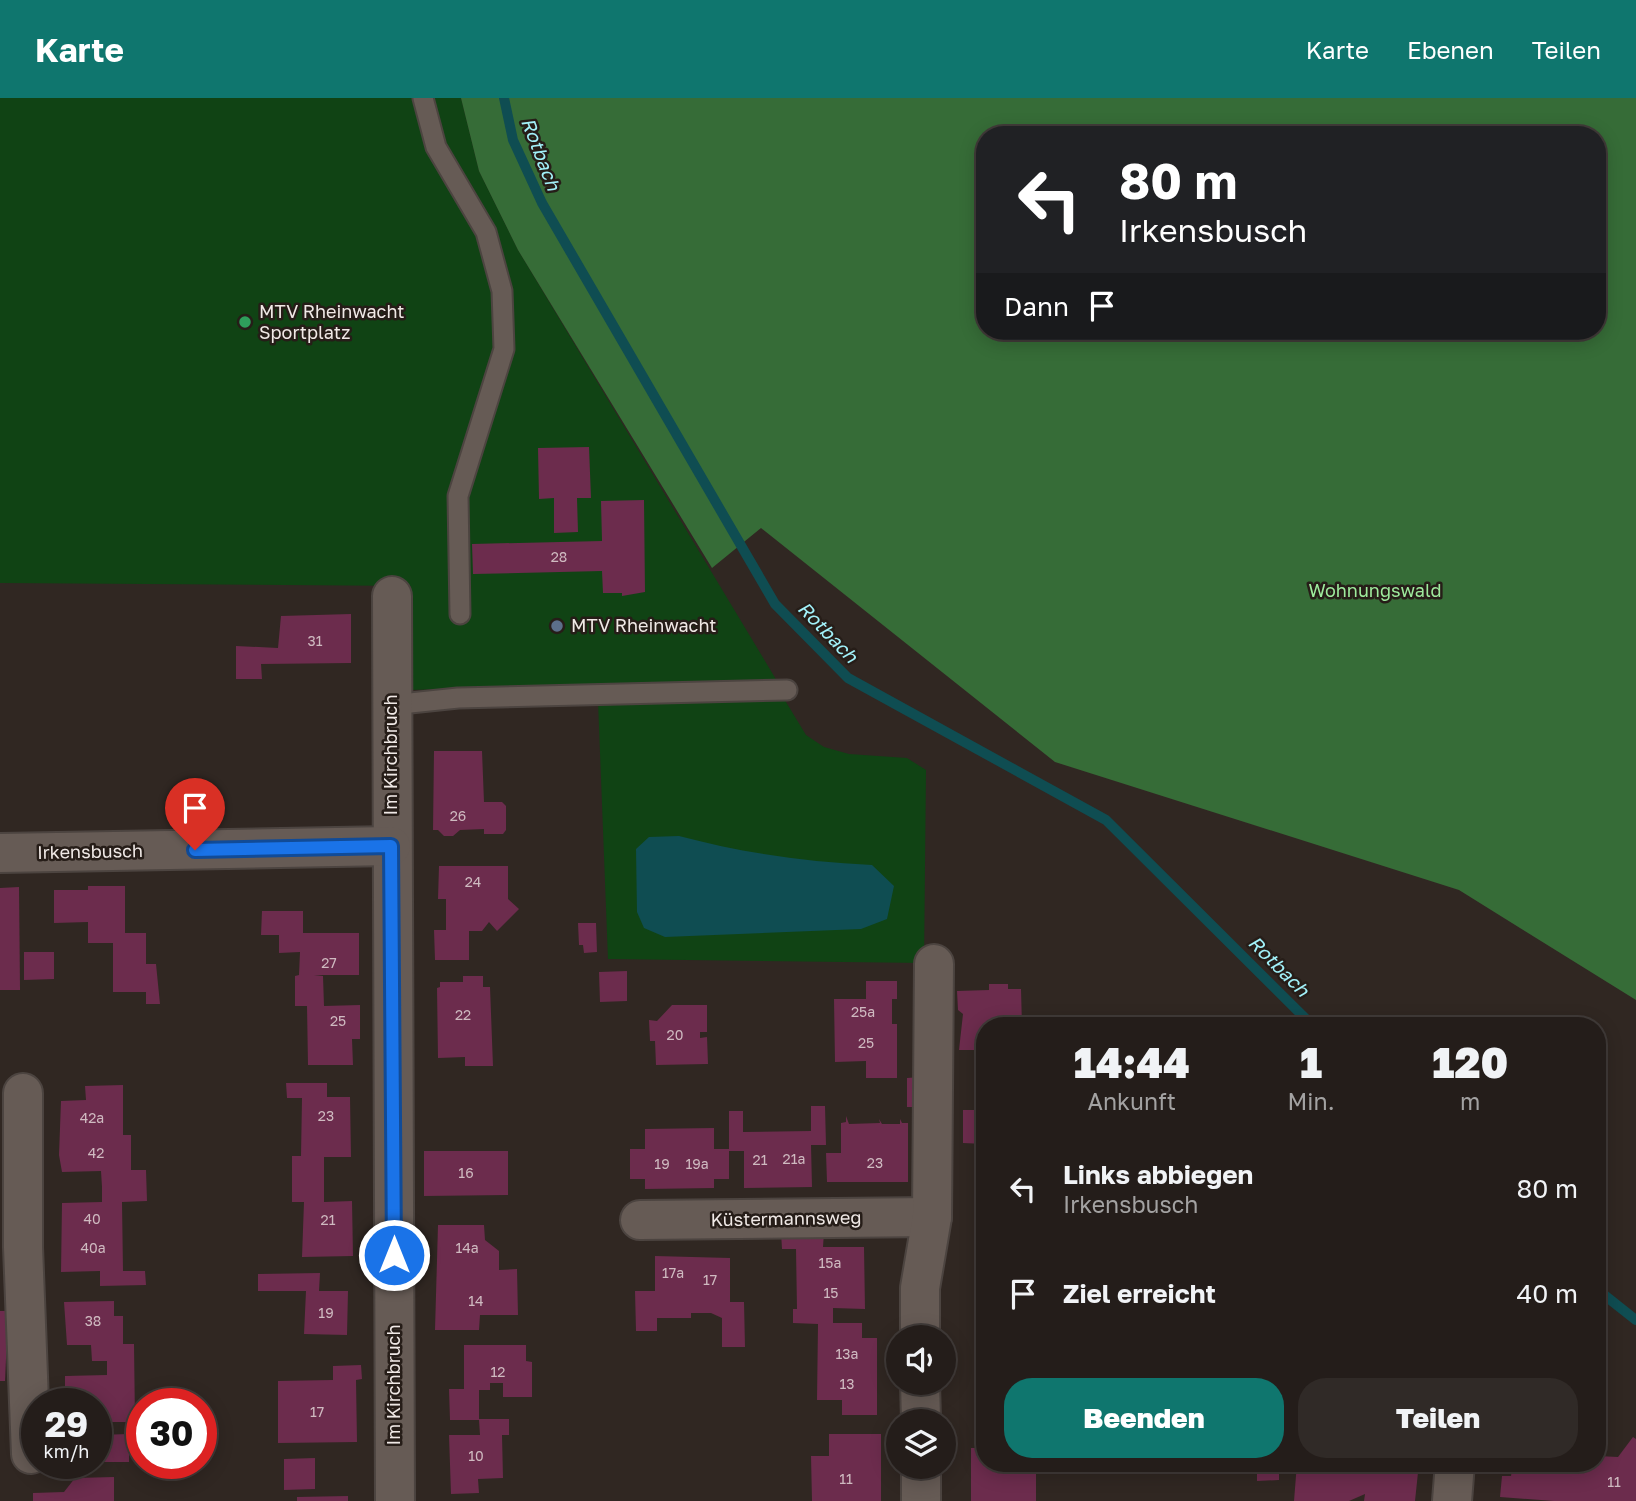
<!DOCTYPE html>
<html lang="de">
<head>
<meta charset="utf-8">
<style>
  body { margin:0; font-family:"Golos Text",sans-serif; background:#302a27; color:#f1f3f6; height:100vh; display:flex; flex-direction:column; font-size:26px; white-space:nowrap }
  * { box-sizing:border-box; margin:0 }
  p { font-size:23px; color:#a3a2a2 }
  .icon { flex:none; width:38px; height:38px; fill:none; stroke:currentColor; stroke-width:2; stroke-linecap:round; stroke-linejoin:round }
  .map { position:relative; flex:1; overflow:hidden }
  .drawer { position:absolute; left:976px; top:919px; width:630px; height:455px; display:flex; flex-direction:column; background:#241d1a; border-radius:28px; box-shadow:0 4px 18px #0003,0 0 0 2px #413b39 }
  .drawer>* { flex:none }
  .guide { position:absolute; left:976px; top:28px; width:630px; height:214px; border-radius:28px; box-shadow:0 4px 18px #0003,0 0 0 2px #413b39; background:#202124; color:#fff; overflow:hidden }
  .buttons { position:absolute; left:886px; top:1227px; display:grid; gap:14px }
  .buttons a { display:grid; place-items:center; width:70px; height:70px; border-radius:50%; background:#241d1a; box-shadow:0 4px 18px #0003,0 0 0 2px #413b39; font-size:35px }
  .speed { position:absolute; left:21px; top:1290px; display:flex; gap:14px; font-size:35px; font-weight:700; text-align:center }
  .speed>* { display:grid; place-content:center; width:91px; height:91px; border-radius:50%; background:#241d1a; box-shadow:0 4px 18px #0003,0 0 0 2px #413b39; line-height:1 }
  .speed small { font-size:18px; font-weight:400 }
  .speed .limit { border:10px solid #d22; background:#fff; color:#111 }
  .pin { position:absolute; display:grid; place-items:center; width:60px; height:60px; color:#fff; margin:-72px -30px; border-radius:50% 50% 50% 0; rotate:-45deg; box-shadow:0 0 7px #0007 }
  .pin .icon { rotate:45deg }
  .me { position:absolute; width:77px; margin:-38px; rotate:0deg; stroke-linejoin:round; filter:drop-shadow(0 0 5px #0008) }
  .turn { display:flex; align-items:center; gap:24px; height:147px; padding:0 28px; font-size:32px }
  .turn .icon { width:91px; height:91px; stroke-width:2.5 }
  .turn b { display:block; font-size:49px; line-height:60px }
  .then { display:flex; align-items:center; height:66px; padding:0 28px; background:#0003; gap:14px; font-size:26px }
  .eta { display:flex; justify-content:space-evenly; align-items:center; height:119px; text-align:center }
  .eta b { font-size:42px; font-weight:800; line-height:49px }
  .button { display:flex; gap:14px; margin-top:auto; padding:14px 28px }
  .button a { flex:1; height:80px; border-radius:28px; background:#0f766e; color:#fff; font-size:28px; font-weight:800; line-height:80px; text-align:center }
  .button a+a { background:#302a27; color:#f1f3f6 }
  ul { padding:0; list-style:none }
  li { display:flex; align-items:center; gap:21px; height:105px; padding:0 28px }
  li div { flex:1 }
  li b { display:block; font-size:26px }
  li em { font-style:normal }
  header { display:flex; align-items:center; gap:42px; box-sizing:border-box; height:98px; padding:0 35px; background:#0f766e; color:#fff }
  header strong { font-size:33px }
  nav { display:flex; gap:38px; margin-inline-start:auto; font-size:24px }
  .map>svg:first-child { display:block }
  .green { fill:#104314 }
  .forest { fill:#366c37; fill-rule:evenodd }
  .water { fill:#0f4d52 }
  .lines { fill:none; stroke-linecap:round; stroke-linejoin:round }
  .stream { stroke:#0f4d52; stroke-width:10 }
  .building { fill:#6c2c4d }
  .lane-casing { stroke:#4c4440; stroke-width:23 }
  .street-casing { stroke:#4c4440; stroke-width:42 }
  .lane { stroke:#665b55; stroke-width:19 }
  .street { stroke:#665b55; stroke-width:38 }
  .route-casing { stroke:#114b97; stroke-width:18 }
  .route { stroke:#1a73e8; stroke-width:12 }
  .leisure-dot { fill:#2e9e5b; stroke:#261d18; stroke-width:2.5 }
  .service-dot { fill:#5c6f8a; stroke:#261d18; stroke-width:2.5 }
  .labels { text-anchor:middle; stroke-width:5; stroke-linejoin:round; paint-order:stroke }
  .number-label { font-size:14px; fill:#cfbac0 }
  .poi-label { font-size:18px; fill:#f0e9e6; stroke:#261d18; text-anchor:start }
  .park-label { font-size:18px; fill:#9eeb9d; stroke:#261d18 }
  .street-label { font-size:18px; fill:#f0e9e6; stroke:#261d18 }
  .water-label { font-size:19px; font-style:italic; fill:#a2f1f9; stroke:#261d18 }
</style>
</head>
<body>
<header>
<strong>Karte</strong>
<nav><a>Karte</a><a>Ebenen</a><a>Teilen</a></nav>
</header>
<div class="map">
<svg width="1636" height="1403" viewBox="0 0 1636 1403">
  <rect width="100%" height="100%" fill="#302722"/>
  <g class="green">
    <path d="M0,0H461L479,73L518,152L780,588L598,587L408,592L411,488L0,485Z"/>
    <path d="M783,599L806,637L824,649L849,656L907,660L926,672L924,865L608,861L598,603Z"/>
  </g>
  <path class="forest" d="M461,0H1636V902L1459,792L1055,664L761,430L712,470L518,152L479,73ZM985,37H1598V233H985Z"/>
  <path class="water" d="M679,738C743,755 806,764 872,767L894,788L887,821L861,831L665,839L644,830L637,814L636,751L649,739Z"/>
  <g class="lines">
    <g class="stream">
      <path d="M504,0L513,42L542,105L775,506L848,580L1106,722L1313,928"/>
      <path d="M1598,1192L1636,1222"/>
    </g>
  </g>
  <g class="building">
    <path d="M589,349L591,400H577L578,434L554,435V400L539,401L538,350Z"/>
    <path d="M644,402L645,494L622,498V495H603L602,473L473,476L472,446L602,443L601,403Z"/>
    <path d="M351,516V565L261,566L262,581H236V548L278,550L281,518Z"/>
    <path d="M434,653H482L484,704H502L506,708V732L503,736H484V731L460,732L453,738H444L438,732H433Z"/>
    <path d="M439,768H508V801L519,811L497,833L489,824L482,833H469V862H435L434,832H446V801H438Z"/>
    <path d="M88,788H125V835H146V866H156L160,906H146V894H113V845H88V824L54,825V792H88Z"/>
    <path d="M19,789L20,892H0V790Z"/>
    <path d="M262,813H303V835H359V877H314L323,878L324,908L360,907V941H352L353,967H308L307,908H295V878L299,877L300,854L279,855V837H261Z"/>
    <path d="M578,825H596L597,854L584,855L583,847H579Z"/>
    <path d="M24,854H54V881L24,882Z"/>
    <path d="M627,873V903L600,904L599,874Z"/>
    <path d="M463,878H483V889H490L493,968H465V959L438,960L437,890L440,889V884H463Z"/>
    <path d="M866,883H897V901H892V926H897V980H866V963L835,964L834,901H866Z"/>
    <path d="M989,886H1008V891H1021L1022,928H985V952H959L963,916L958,912L957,893L989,892Z"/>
    <path d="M672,907H707V934H700V940L707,939L708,966L656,967L655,943H650L649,922L657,923Z"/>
    <path d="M921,979L922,1009H907V980Z"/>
    <path d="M286,985H327V999H350L351,1059H324V1104L352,1103L353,1158L302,1159L304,1104H292V1058H301L302,1000H287Z"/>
    <path d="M123,987V1037H131V1072H146L147,1103L122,1104L123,1173H145L146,1187L100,1188V1173L61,1174L62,1105L102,1104V1089L101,1073L62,1074L59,1057L61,1003L86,1002L85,988Z"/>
    <path d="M811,1008H825L826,1047H811L812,1089L744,1090V1053H729V1081H714V1090L645,1091V1081H630V1051H645V1031L714,1030V1051H729V1013H743V1034L811,1033Z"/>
    <path d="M963,1012H985V1046L963,1045Z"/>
    <path d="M846,1018L849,1026L880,1025L879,1021L882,1026H900V1021L902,1025H908V1084H827L826,1055H841V1025L846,1024Z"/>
    <path d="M424,1053H508V1097L424,1098Z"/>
    <path d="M438,1127H484L485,1142L499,1153V1172L517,1171L518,1217H480L479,1232H435Z"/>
    <path d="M781,1134H824L823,1149H864L865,1211L833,1210V1225H862V1240H877V1317H842V1302H817L818,1226L793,1225V1211H797L796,1151H782Z"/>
    <path d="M655,1158L730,1160V1204H744L745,1249H722V1220L711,1215H691V1220H657V1233H636L635,1193H655Z"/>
    <path d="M320,1175L319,1193H348L347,1237L304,1236L306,1193H258V1176Z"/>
    <path d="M114,1203V1218H123V1246H134L135,1324H96V1306H65V1278L107,1277V1263H92L91,1247H67L64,1204Z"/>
    <path d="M0,1213H5L7,1238L5,1283H0Z"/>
    <rect x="979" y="1245" width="6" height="31"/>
    <path d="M464,1247H526V1263L532,1264V1299H503V1285H490V1292H479V1321H509V1337H502L503,1380L478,1381L479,1395L451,1396L449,1337H480L479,1322H450L449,1291H464Z"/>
    <path d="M361,1267L362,1281L356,1282L357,1344L278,1345V1283L333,1282V1268Z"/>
    <path d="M976,1277H985V1365H1036V1403H971V1350H979V1335Z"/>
    <path d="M129,1336V1364H97V1337Z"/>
    <path d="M829,1336H881V1403H812L811,1358H829Z"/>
    <path d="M1633,1339L1636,1341V1403H1554L1500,1399L1502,1378H1511L1512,1371L1482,1369V1365H1598V1358L1618,1359Z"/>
    <path d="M315,1360V1391L284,1392V1361Z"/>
    <path d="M1257,1365H1279V1382L1257,1383Z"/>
    <path d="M1297,1365H1352L1367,1374V1365H1419L1415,1403H1364L1365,1396L1349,1403H1294Z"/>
    <path d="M114,1379V1403H33V1395L64,1394L75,1380Z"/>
    <path d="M348,1398V1403H297V1399Z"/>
  </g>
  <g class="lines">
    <defs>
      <g id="lane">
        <path d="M423,0L436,49L486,134L502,193L504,251L458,398L460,516"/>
        <path d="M391,607L458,600L787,592"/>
      </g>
      <g id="street">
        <path d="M392,498L395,1403"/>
        <path d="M0,755L391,748"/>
        <path d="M23,995V1149L31,1356"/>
        <path d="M640,1122L932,1119"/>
        <path d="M920,1239V1190L932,1119L934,866"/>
        <path d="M920,1284L921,1323"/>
        <path d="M921,1368V1403"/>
        <path d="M1452,1403L1455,1365"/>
      </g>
    </defs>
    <use href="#lane" class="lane-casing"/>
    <use href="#street" class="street-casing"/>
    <use href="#lane" class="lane"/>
    <use href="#street" class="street"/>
  </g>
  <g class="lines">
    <defs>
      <path id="route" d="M195,752L391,748L394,1157"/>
    </defs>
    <use href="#route" class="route-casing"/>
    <use href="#route" class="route"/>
  </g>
  <circle class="leisure-dot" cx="245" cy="224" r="7"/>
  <circle class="service-dot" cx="557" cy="528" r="7"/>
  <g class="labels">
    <g class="number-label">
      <text x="559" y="464">28</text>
      <text x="315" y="548">31</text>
      <text x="458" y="723">26</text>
      <text x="473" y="789">24</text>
      <text x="329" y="870">27</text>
      <text x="863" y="919">25a</text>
      <text x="463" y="922">22</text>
      <text x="338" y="928">25</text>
      <text x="675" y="942">20</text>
      <text x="866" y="950">25</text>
      <text x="326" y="1023">23</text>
      <text x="92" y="1025">42a</text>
      <text x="96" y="1060">42</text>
      <text x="794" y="1066">21a</text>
      <text x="760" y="1067">21</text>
      <text x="875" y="1070">23</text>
      <text x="662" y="1071">19</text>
      <text x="697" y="1071">19a</text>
      <text x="466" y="1080">16</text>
      <text x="92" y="1126">40</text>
      <text x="328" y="1127">21</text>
      <text x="93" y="1155">40a</text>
      <text x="467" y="1155">14a</text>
      <text x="830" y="1170">15a</text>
      <text x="673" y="1180">17a</text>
      <text x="710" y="1187">17</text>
      <text x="831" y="1200">15</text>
      <text x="476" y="1208">14</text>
      <text x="326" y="1220">19</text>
      <text x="93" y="1228">38</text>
      <text x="847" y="1261">13a</text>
      <text x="498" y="1279">12</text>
      <text x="847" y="1291">13</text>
      <text x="317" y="1319">17</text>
      <text x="476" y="1363">10</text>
      <text x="846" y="1386">11</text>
      <text x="1614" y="1389">11</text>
    </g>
    <g class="poi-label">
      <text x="259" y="220">MTV Rheinwacht<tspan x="259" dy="21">Sportplatz</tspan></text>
      <text x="571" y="534">MTV Rheinwacht</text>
    </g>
    <g class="park-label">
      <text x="1375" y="499">Wohnungswald</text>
    </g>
    <g class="street-label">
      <text transform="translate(391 657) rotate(-90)" y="6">Im Kirchbruch</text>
      <text transform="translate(90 754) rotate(-1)" y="6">Irkensbusch</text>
      <text transform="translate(786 1121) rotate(-1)" y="6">Küstermannsweg</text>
      <text transform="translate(394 1287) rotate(-90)" y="6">Im Kirchbruch</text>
    </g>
    <g class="water-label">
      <text transform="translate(541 56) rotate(69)" y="7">Rotbach</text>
      <text transform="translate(828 534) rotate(46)" y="7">Rotbach</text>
      <text transform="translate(1279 868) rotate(45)" y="7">Rotbach</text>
    </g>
  </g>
</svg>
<div class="buttons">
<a><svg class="icon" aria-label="sound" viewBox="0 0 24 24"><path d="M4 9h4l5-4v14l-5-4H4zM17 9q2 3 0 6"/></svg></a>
<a><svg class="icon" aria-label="layers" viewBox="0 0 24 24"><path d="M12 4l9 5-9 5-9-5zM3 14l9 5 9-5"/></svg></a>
</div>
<div class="speed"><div>29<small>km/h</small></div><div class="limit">30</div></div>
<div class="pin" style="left:195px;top:752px;background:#d93025"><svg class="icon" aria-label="arrive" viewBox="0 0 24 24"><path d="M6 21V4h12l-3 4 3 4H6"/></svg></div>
<svg class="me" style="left:394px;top:1157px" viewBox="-20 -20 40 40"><circle r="17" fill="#1a73e8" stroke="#fff" stroke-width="3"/><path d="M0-11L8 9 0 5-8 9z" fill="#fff"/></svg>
<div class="guide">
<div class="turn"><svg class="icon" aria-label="left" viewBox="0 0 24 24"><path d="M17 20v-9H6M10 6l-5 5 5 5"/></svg><div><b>80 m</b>Irkensbusch</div></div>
<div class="then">Dann<svg class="icon" aria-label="arrive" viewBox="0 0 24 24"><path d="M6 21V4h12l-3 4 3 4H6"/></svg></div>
</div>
<section class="drawer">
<div class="eta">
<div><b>14:44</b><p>Ankunft</p></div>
<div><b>1</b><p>Min.</p></div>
<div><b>120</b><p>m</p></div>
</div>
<ul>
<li><svg class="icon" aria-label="left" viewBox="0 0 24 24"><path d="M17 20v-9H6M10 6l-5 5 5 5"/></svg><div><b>Links abbiegen</b><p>Irkensbusch</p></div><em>80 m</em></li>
<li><svg class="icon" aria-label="arrive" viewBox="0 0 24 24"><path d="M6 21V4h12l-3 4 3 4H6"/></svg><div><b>Ziel erreicht</b></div><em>40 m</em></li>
</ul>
<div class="button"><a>Beenden</a><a>Teilen</a></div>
</section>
</div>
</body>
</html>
